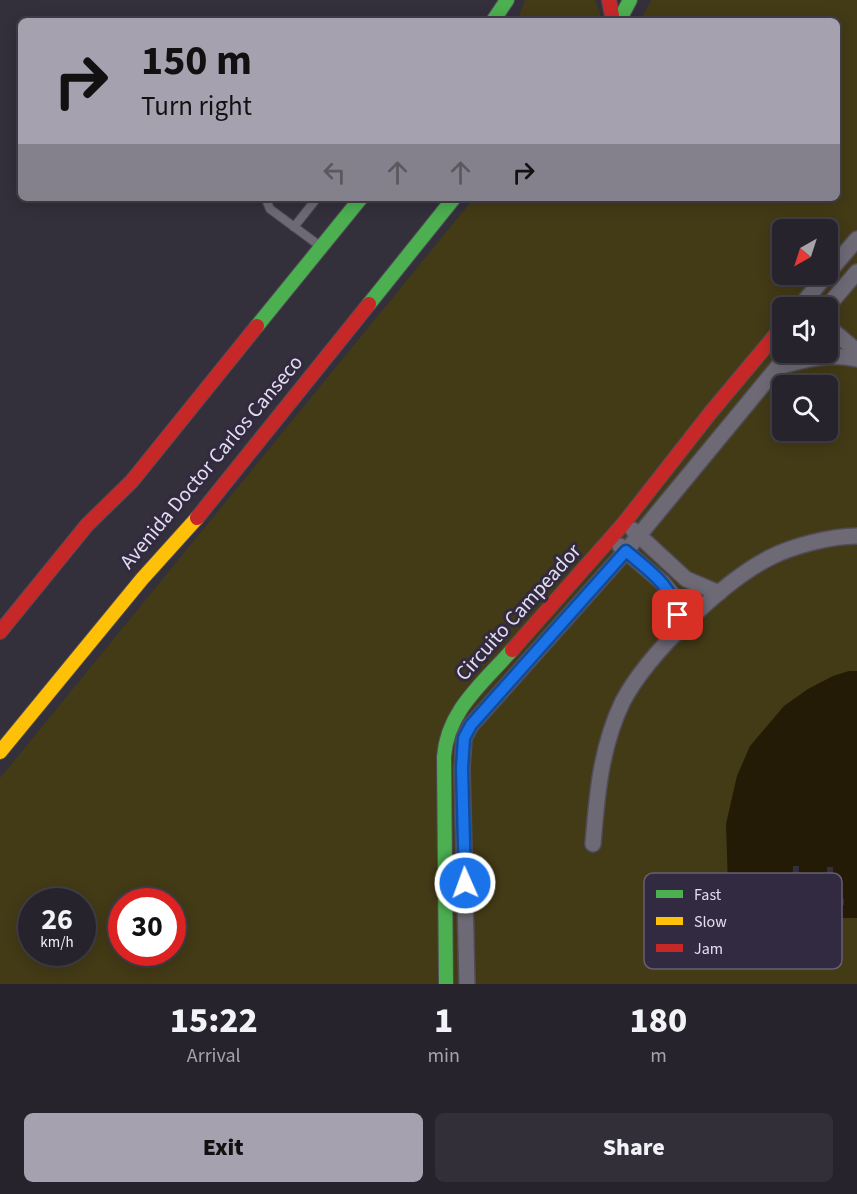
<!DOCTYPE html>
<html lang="en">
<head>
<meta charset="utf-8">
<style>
  body { margin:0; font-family:"Source Sans 3",sans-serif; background:#322f38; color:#f1f3f6; height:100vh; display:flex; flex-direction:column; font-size:22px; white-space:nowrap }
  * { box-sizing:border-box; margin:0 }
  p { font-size:20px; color:#a4a4a9 }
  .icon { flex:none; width:33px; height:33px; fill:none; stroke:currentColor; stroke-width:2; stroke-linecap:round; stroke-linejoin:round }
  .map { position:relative; height:984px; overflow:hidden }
  .side { display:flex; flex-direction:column; background:#26232c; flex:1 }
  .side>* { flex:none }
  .top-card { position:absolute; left:18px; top:18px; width:822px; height:183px; border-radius:9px; box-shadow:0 3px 15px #0003,0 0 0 2px #424048; background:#a5a1af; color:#111; overflow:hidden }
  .needle { width:39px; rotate:219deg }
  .buttons { position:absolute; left:772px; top:219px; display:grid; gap:12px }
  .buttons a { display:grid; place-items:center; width:66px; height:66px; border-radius:9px; background:#26232c; box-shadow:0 3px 15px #0003,0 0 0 2px #424048; font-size:30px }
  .speed { position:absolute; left:18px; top:888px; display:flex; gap:12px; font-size:30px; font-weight:700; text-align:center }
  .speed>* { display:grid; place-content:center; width:78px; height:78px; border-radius:50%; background:#26232c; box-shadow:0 3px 15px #0003,0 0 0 2px #424048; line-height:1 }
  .speed small { font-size:15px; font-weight:400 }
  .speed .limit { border:9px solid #d22; background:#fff; color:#111 }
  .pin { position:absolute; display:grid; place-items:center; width:51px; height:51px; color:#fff; margin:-26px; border-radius:12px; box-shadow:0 3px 9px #0006 }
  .me { position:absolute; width:66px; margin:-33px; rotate:358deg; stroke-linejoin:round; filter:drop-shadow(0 0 4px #0008) }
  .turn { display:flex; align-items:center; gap:21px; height:126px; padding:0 24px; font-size:27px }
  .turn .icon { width:78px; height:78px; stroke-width:2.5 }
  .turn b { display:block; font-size:42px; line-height:51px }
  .lanes { display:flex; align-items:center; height:57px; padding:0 24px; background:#0003; justify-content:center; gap:30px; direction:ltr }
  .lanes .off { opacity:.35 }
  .eta { display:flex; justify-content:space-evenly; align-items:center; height:102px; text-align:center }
  .eta b { font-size:36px; font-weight:800; line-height:42px }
  .action { display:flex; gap:12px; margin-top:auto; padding:12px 24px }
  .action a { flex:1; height:69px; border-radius:9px; background:#a5a1af; color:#111; font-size:24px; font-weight:800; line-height:69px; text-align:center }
  .action a+a { background:#322f38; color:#f1f3f6 }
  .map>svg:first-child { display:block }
  .green { fill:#433a16; fill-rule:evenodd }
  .water { fill:#231b05 }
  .pier { fill:#332f3b }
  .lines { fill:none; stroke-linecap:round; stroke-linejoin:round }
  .lane-casing { stroke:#504c57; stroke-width:10 }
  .street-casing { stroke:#504c57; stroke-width:18 }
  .fast-casing { stroke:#504c57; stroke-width:16 }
  .slow-casing { stroke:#504c57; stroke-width:16 }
  .jam-casing { stroke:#504c57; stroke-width:16 }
  .lane { stroke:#6d6975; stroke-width:8 }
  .street { stroke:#6d6975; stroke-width:15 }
  .fast { stroke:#4caf50; stroke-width:14 }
  .slow { stroke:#ffc107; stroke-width:14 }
  .jam { stroke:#c62828; stroke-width:14 }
  .route-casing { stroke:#114b97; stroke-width:15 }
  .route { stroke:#1a73e8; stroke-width:10 }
  .labels { text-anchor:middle; stroke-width:6; stroke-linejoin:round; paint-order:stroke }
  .street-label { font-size:21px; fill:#e3deed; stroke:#322a40 }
  .key { fill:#322a40; stroke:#676074; stroke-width:1.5 }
  .key-label { font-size:16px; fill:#e3deed }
</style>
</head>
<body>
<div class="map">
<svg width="857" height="984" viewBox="0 0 857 984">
  <rect width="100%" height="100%" fill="#332f3b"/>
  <g class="green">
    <path d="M525,0H595L600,12L601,21H519L520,13Z"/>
    <path d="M651,0H857V984H0V778L474,198H837V21H640ZM783,230H828V274H783ZM783,308H828V352H783ZM783,386H828V430H783ZM32,902H82V952H32ZM122,902H172V952H122Z"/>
  </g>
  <path class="water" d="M849,671H857V918L729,917L726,824L737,776L750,746L784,706L808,689L833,676Z"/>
  <path class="pier" d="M793,866H799L798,895L801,899H822L827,895V867H833V894L836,898L844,899V905L794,906L791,911V917H787V910L783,906H748L747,899H789L792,894Z"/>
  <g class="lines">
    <defs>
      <g id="lane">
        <path d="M269,198L267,202L270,209L320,246"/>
        <path d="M294,227L317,198"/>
      </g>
      <g id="street">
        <path d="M828,273L857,239"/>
        <path d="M799,308L827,274"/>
        <path d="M826,308L857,272"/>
        <path d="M828,327L857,351"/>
        <path d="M778,367C805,359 829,353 857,359"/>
        <path d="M633,530L686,579L719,593"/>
        <path d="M620,546L663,583L671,593L682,626"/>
        <path d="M593,844C597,794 601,746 623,701C648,654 721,583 769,558C792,546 831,536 857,536"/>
        <path d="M467,984L462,768L464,738L471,725L490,704L626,551L790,352"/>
      </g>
      <g id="fast">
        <path d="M493,21L507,0"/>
        <path d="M619,21L630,0"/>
        <path d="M369,304L454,198"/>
        <path d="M257,326L361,198"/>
        <path d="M446,984L444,757C447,711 483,683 512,650"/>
      </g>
      <path id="slow" d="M0,752L142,579L197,518"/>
      <g id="jam">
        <path d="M609,0L613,21"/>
        <path d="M197,518L369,304"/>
        <path d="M0,632L87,525L132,481L257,326"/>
        <path d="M512,650L624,523L711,412L783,326"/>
      </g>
    </defs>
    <use href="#lane" class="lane-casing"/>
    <use href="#street" class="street-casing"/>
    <use href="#fast" class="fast-casing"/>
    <use href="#slow" class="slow-casing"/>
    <use href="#jam" class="jam-casing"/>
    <use href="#lane" class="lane"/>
    <use href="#street" class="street"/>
    <use href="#fast" class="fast"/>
    <use href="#slow" class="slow"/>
    <use href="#jam" class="jam"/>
  </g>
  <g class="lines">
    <defs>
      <path id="route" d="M465,883L462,768L464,738L471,725L626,551C648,570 672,585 678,615"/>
    </defs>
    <use href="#route" class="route-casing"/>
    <use href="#route" class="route"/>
  </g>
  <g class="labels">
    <g class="street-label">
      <text transform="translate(211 462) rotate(-50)" y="7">Avenida Doctor Carlos Canseco</text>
      <text transform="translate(518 612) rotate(-48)" y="7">Circuito Campeador</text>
    </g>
  </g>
  <rect x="644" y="873" width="198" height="96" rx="9" class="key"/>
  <rect x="656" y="890" width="27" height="8" fill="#4caf50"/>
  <rect x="656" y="917" width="27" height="8" fill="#ffc107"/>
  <rect x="656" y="944" width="27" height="8" fill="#c62828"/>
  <g class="key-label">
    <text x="694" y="900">Fast</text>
    <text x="694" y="927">Slow</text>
    <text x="694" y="954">Jam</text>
  </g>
</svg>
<div class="buttons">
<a><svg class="needle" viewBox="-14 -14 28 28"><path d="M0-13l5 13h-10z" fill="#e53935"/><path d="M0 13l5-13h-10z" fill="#a4a4a9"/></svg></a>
<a><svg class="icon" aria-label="sound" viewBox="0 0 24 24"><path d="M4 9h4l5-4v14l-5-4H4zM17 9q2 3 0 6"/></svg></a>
<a><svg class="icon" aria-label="search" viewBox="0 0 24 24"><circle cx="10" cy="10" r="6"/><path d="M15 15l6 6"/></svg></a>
</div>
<div class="speed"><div>26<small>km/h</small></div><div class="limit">30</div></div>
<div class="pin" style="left:678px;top:615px;background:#d93025"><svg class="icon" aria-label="arrive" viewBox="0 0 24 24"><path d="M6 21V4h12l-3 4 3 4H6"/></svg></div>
<svg class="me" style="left:465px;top:883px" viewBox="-20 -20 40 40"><circle r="17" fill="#1a73e8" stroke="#fff" stroke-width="3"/><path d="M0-11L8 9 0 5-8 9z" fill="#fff"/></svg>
<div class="top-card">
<div class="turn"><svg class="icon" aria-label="right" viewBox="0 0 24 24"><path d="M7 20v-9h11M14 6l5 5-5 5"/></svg><div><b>150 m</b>Turn right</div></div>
<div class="lanes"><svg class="icon off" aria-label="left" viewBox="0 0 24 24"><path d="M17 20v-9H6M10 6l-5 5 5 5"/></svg><svg class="icon off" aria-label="ahead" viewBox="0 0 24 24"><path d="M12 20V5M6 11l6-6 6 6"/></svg><svg class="icon off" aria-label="ahead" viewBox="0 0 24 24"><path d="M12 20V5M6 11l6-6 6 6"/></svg><svg class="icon" aria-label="right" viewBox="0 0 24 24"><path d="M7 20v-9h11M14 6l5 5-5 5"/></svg></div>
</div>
</div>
<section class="side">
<div class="eta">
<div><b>15:22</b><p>Arrival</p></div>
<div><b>1</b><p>min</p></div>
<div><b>180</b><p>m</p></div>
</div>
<div class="action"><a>Exit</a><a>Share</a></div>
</section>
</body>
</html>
